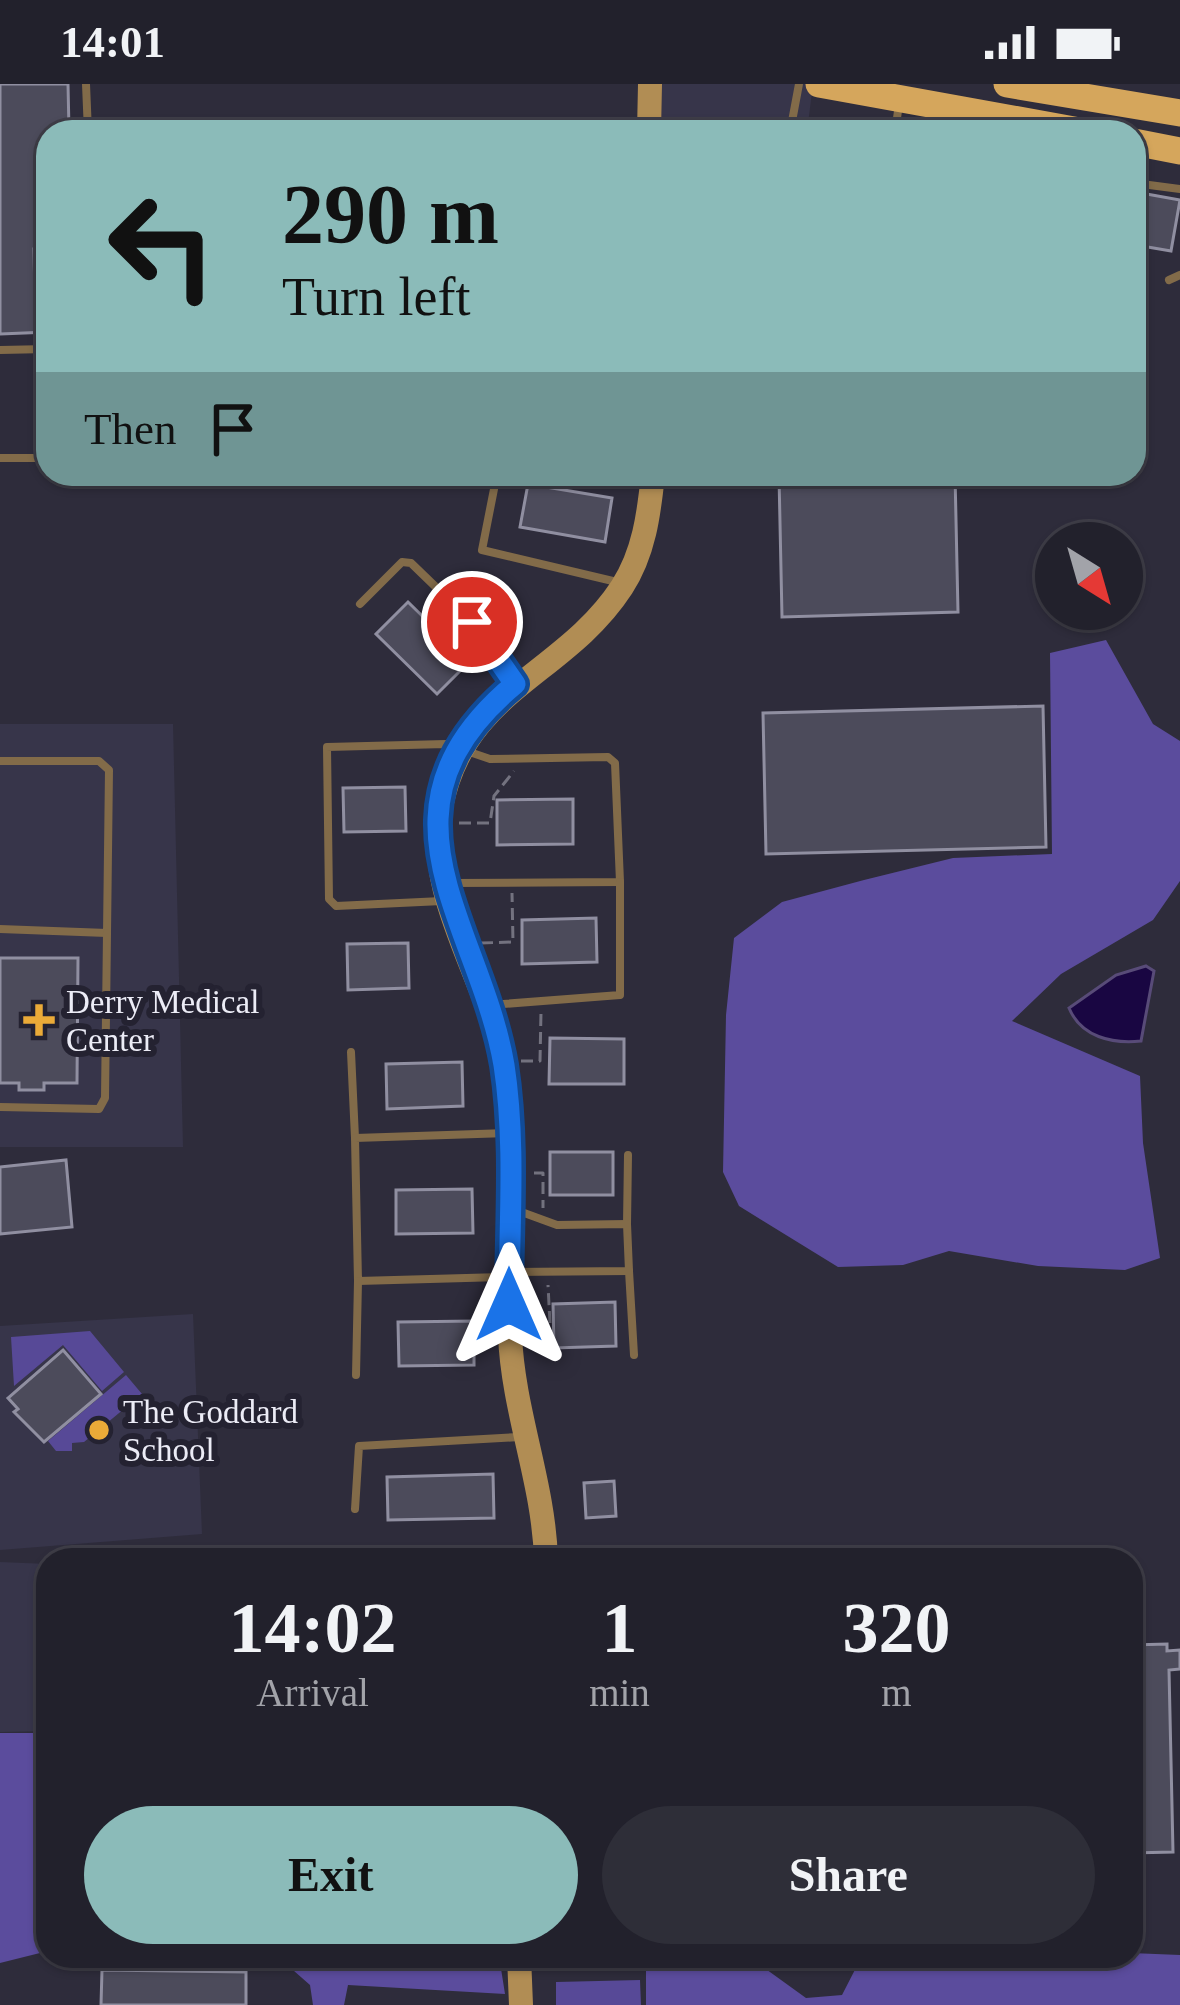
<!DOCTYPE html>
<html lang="en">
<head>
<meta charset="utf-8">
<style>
  body { margin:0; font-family:"Times New Roman",serif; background:#2e2e38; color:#f1f3f6; height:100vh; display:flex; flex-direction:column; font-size:45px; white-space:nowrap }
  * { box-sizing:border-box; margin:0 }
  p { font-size:39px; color:#a2a3a9 }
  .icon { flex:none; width:66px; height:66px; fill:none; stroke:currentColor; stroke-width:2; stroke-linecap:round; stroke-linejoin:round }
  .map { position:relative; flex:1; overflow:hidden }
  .sheet { position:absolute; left:36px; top:1464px; width:1107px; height:420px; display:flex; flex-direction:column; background:#22212c; border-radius:36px; box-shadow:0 3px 9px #0004,0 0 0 3px #3f3e48 }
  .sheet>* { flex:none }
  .top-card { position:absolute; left:36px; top:36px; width:1110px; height:366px; border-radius:36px; box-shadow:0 3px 9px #0004,0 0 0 3px #3f3e48; background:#8bbbb9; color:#111; overflow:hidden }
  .needle { width:78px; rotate:143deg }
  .buttons { position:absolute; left:1035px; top:438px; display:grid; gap:24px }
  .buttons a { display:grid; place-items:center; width:108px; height:108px; border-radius:50%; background:#22212c; box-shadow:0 3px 9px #0004,0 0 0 3px #3f3e48; font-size:60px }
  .pin { position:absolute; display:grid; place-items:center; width:102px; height:102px; color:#fff; margin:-51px; border:6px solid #fff; border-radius:50%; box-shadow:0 3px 12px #0007 }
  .me { position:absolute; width:132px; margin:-66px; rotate:0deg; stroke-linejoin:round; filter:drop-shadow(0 0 9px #0008) }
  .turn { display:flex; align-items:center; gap:42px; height:252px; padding:0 48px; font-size:54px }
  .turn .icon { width:156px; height:156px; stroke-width:2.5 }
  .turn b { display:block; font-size:84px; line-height:102px }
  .then { display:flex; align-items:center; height:114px; padding:0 48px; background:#0003; gap:24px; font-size:45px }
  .eta { display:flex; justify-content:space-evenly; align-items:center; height:204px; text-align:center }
  .eta b { font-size:72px; font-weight:700; line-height:84px }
  .button { display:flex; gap:24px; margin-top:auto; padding:24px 48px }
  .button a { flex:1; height:138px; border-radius:72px; background:#8bbbb9; color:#111; font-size:48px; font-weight:700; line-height:138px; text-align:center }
  .button a+a { background:#2e2e38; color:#f1f3f6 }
  .status { display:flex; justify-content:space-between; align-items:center; height:84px; padding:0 60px; background:#22212c; direction:ltr }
  .status svg { height:33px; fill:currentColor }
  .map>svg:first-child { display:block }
  .built { fill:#37354a }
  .green { fill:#574997 }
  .forest { fill:#5b4c9d }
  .water { fill:#190642; stroke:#584b78; stroke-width:3 }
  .building { fill:#4c4b5b; stroke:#908fa1; stroke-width:3 }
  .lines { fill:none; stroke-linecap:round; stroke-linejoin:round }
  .path { stroke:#73727f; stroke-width:3; stroke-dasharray:12 6; stroke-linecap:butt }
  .lane { stroke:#826b49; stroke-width:8 }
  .secondary { stroke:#b18d54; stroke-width:24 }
  .primary { stroke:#d5a65c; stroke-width:27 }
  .route-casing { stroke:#114b97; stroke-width:30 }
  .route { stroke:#1a73e8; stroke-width:21 }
  .poi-dot { fill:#eaaa38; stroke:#242231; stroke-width:4.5 }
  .labels { text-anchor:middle; stroke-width:12; stroke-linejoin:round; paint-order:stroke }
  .poi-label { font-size:33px; fill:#ececf6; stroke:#242231; text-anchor:start }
</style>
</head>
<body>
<div class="status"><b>14:01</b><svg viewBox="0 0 49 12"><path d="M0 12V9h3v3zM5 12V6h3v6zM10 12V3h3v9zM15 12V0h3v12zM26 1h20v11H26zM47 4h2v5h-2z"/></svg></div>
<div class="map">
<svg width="1180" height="1921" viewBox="0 0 1180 1921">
  <rect width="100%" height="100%" fill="#2e2c3b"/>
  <g class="built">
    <path d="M653,0H813L807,48H653Z"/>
    <path d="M0,640H173L183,1063H0Z"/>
    <path d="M193,1230L202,1450L0,1466V1242Z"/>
    <path d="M0,1478L48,1480V1647L0,1648Z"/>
  </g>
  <g class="green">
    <path d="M90,1247L124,1288L102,1307L63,1261L14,1302L11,1253Z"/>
    <path d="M126,1291L142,1310L84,1358L72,1359V1367H56L48,1357Z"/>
    <path d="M640,1896L641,1921H556V1898Z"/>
  </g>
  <g class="forest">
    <path d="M1106,556L1153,640L1180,657V797L1153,836L1061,890L1012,937L1140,992L1143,1059L1160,1174L1125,1186L1038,1182L949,1167L903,1181L838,1183L739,1122L723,1088L726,931L734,854L782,818L864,796L953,774L1052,770L1050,569Z"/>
    <path d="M0,1649H48V1867L0,1879Z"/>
    <path d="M1131,1869L1180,1871V1921H646V1872H748L806,1914L842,1911L862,1872Z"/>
    <path d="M277,1872H499L505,1910L348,1901L344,1921H313L310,1901Z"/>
  </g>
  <path class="water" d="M1146,882L1154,887L1141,957C1112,960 1081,953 1069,924L1116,891Z"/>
  <g class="building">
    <path d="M0,0H68L69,46L48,48V165H34L35,214L47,213L48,248L0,250Z"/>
    <path d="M1141,109L1180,116L1171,167L1136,161Z"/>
    <path d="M955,390L958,528L782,533L779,392Z"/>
    <path d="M528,400L612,414L605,458L520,443Z"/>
    <path d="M408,518L469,578L437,610L376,550Z"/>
    <path d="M1043,622L1046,763L766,770L763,629Z"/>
    <path d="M405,703L406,747L344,748L343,704Z"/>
    <path d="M573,715V760L497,761V716Z"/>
    <path d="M596,834L597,878L522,880V836Z"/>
    <path d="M408,859L409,904L348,906L347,860Z"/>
    <path d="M0,874H78L77,999H44V1006H19V999H0Z"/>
    <path d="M550,954L624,955V1000H549Z"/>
    <path d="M462,978L463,1022L387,1025L386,980Z"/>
    <rect x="550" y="1068" width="63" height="43"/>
    <path d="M66,1076L72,1143L0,1150V1083Z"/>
    <path d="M472,1105L473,1149L396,1150V1106Z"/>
    <path d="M615,1218L616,1262L554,1264L553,1220Z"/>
    <path d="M474,1237V1281L399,1282L398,1238Z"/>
    <path d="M63,1266L101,1310L44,1358L14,1328L18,1325L8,1314Z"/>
    <path d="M493,1390L494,1434L388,1436L387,1393Z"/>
    <path d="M614,1397L616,1432L586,1434L584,1399Z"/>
    <path d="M36,1517H48V1588H35Z"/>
    <path d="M1167,1560V1567L1180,1566V1585L1169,1586L1173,1768L1131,1769V1561Z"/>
    <path d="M102,1886L246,1888V1921H101Z"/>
  </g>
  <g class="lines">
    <g class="path">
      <path d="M459,739H490L494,712L514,687"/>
      <path d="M481,859L513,858L512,809"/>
      <path d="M521,977H540L541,928"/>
      <path d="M534,1089H543V1124"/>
      <path d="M533,1241L550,1240L548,1201"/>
    </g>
    <g class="lane">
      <path d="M86,0L88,48"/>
      <path d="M790,48L799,0"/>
      <path d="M834,48H881"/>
      <path d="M895,48L899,20"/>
      <path d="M1134,99L1180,105"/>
      <path d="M1169,196L1180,191"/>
      <path d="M0,266L48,265"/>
      <path d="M0,374H48"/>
      <path d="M495,400L482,466L617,498"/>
      <path d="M360,520L402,478L411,479L472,538L514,599"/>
      <path d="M0,677H99L109,686L107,849L0,845"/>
      <path d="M442,817L336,822L329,815L327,663L446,660L490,675L608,673L615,679L620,798L451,799"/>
      <path d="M490,921L620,911V798"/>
      <path d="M351,968L355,1054"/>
      <path d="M0,1023L99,1025L105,1014L107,849"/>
      <path d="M627,1140L628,1071"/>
      <path d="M629,1187L634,1271"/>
      <path d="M511,1188L629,1187L627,1140L557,1141L516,1126"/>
      <path d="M502,1193L358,1197L355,1054L508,1049"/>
      <path d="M356,1291L358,1197"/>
      <path d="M355,1425L359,1362L519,1353"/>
    </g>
    <g class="secondary">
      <path d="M649,48L650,0"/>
      <path d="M546,1476C544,1399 513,1328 510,1251C505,1161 519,1067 503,978C487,892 424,814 441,723C464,605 564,592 622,503C644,469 649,430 653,390"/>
      <path d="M519,1872L521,1921"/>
    </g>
    <g class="primary">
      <path d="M819,0L1085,48"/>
      <path d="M1007,0L1180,29"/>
      <path d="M1134,58L1180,67"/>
    </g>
  </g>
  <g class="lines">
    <defs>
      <path id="route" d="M472,538L515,600C362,727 480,840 504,981C516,1059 509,1142 509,1221"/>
    </defs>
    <use href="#route" class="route-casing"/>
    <use href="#route" class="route"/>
  </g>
  <g class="poi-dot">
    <path d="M33 918h12v12h12v12h-12v12h-12v-12h-12v-12h12z"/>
    <circle cx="99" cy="1346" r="12"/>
  </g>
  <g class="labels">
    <g class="poi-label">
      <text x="66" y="929">Derry Medical<tspan x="66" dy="38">Center</tspan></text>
      <text x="123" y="1339">The Goddard<tspan x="123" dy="38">School</tspan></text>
    </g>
  </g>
</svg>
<div class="buttons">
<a><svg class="needle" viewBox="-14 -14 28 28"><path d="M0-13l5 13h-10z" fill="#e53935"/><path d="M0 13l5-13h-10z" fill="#a2a3a9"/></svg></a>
</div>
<div class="pin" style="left:472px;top:538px;background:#d93025"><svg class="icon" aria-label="arrive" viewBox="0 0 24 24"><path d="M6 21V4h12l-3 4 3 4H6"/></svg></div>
<svg class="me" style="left:509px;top:1221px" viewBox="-20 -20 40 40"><path d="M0-17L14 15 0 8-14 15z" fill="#1a73e8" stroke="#fff" stroke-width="4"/></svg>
<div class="top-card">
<div class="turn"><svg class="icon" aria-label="left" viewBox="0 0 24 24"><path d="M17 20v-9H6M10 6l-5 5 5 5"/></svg><div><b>290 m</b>Turn left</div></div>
<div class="then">Then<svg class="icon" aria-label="arrive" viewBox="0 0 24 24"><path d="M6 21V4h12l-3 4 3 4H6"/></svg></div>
</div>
<section class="sheet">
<div class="eta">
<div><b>14:02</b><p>Arrival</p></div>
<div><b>1</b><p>min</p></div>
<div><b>320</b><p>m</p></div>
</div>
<div class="button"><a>Exit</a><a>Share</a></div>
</section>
</div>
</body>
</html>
